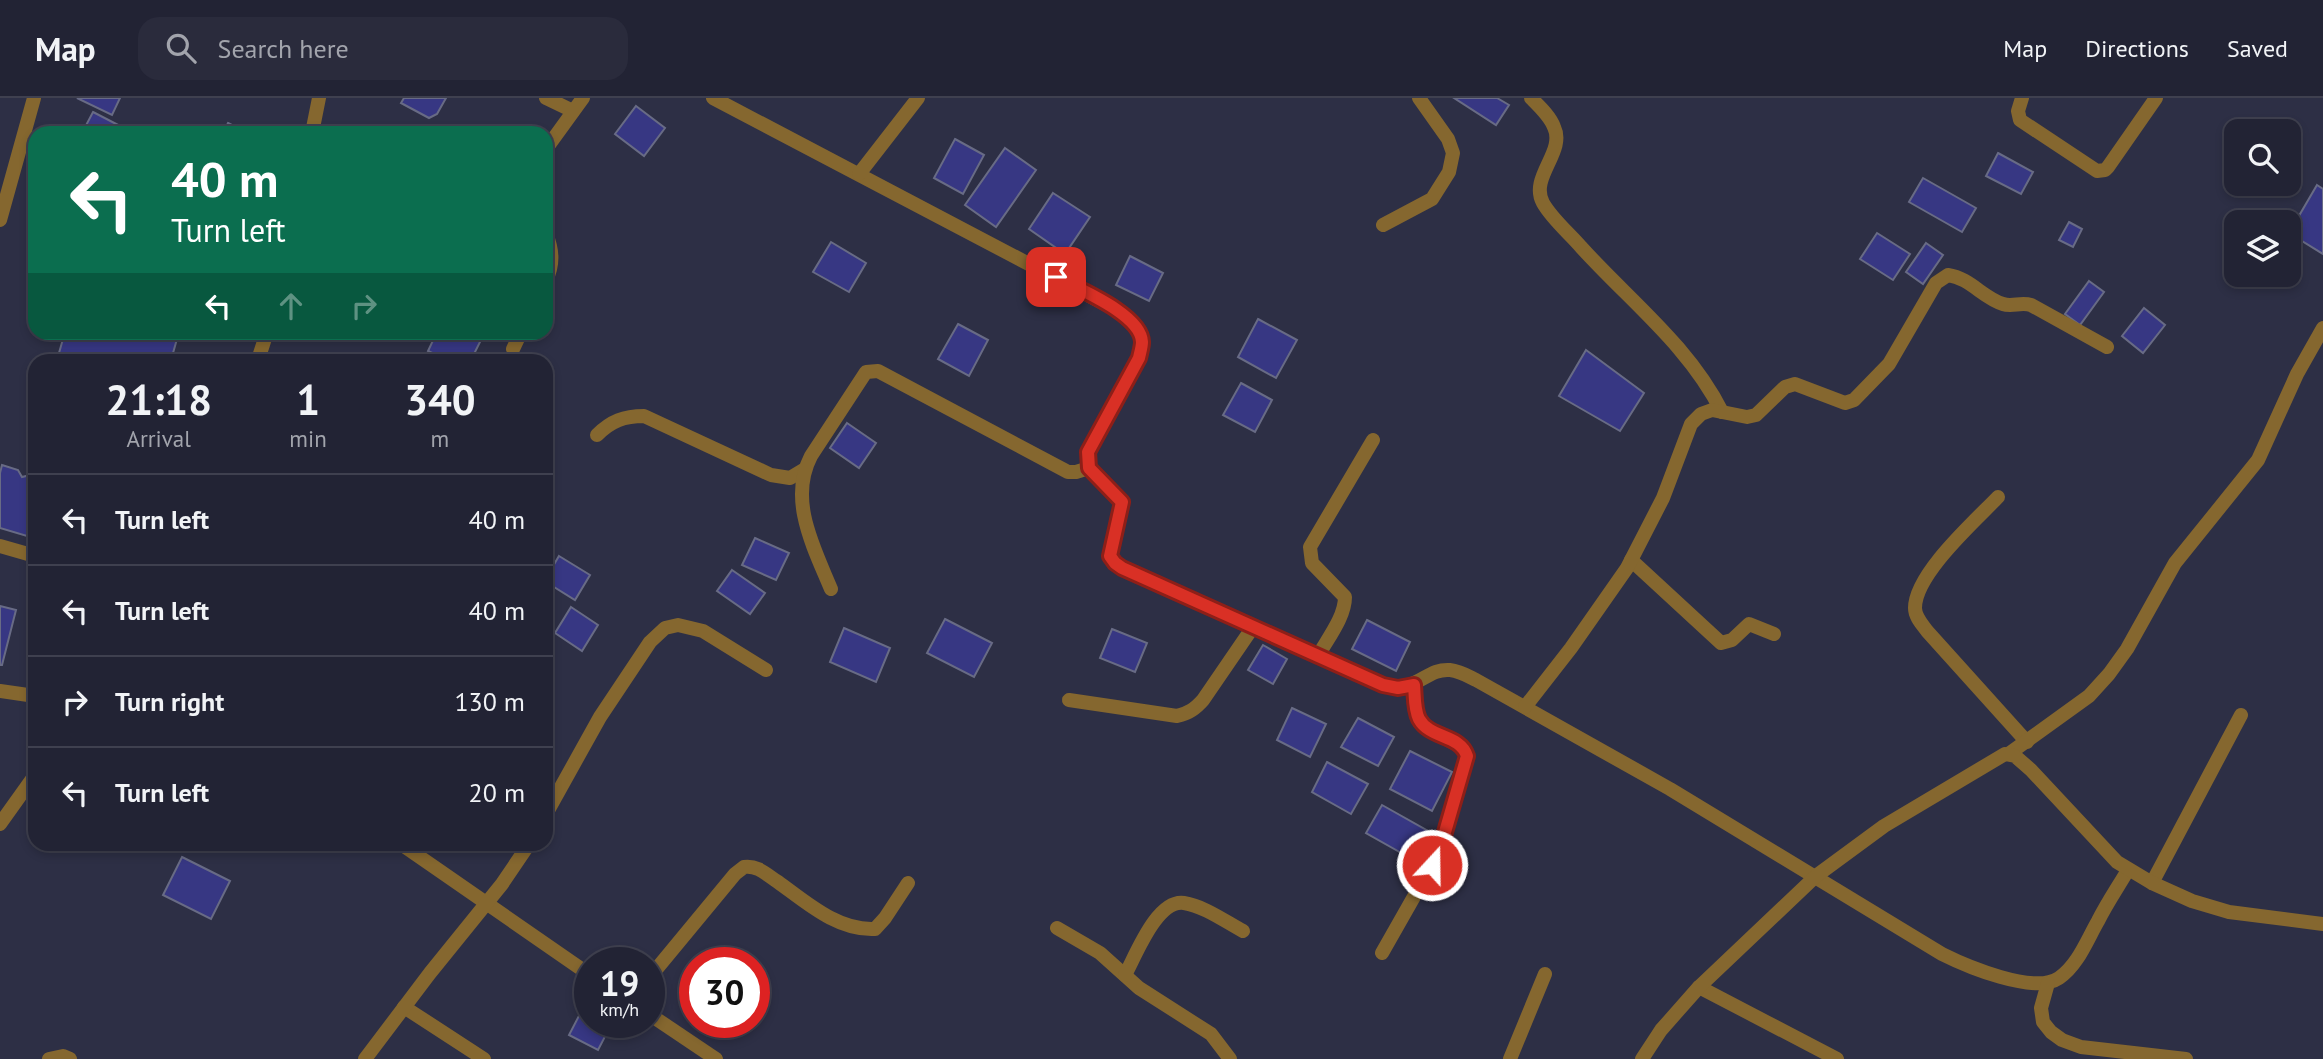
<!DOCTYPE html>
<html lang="en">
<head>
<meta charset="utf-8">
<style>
  body { margin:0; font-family:"PT Sans",sans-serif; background:#2a2b3c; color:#f1f3f6; height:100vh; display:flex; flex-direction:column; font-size:26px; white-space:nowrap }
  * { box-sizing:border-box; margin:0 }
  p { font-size:23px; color:#a2a4ac }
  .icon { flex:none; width:38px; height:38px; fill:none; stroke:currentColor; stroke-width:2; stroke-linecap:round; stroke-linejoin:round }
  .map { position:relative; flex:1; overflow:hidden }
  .sheet { position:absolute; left:28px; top:256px; width:525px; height:497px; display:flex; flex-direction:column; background:#222334; border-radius:21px; box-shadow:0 4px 10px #0003,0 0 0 2px #3f404f }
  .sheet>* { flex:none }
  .top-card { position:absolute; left:28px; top:28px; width:525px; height:214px; border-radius:21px; box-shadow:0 4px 10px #0003,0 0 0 2px #3f404f; background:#0b6e4f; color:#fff; overflow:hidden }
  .controls { position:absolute; left:2224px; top:21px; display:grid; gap:14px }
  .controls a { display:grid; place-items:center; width:77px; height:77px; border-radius:14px; background:#222334; box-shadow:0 4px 10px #0003,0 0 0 2px #3f404f; font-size:35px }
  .speed { position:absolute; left:574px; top:849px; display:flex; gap:14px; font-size:35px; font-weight:700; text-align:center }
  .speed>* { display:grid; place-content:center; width:91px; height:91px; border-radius:50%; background:#222334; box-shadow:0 4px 10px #0003,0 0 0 2px #3f404f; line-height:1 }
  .speed small { font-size:18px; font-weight:400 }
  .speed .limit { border:10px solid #d22; background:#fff; color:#111 }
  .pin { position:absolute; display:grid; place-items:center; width:60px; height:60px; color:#fff; margin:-30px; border-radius:14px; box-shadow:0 4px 10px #0006 }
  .me { position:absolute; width:77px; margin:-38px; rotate:21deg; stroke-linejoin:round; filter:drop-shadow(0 0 5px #0008) }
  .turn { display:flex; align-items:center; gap:24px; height:147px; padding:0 28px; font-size:32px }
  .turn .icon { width:91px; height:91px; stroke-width:2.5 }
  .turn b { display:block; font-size:49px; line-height:60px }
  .lanes { display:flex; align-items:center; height:66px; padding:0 28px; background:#0003; justify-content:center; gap:35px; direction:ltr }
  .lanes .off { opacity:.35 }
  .eta { display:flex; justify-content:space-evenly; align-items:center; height:119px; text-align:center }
  .eta b { font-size:42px; font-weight:600; line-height:49px }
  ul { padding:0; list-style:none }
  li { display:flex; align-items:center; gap:21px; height:91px; padding:0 28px; border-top:2px solid #3f404f }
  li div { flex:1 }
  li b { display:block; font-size:26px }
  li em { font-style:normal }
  header { display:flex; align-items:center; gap:42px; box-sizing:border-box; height:98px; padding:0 35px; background:#222334; border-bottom:2px solid #3f404f }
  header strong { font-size:33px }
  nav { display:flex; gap:38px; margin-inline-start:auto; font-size:24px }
  .search { width:490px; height:63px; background:#2a2b3c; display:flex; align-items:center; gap:18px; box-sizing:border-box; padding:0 24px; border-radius:21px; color:#a2a4ac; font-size:26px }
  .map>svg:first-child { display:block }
  .building { fill:#373783; stroke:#686b85; stroke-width:2 }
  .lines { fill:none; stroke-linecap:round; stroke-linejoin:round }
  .street { stroke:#85672f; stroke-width:14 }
  .route-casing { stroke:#8d1f18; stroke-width:18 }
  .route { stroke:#d93025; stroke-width:12 }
</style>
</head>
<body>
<header>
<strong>Map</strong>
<div class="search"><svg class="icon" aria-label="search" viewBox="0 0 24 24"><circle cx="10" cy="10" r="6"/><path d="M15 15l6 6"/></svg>Search here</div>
<nav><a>Map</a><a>Directions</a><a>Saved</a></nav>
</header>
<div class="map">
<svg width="2323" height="961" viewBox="0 0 2323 961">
  <rect width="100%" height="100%" fill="#2d2f45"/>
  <g class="building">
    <path d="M77,0H120L112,17Z"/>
    <path d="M404,0H446L437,16L429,20L401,5Z"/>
    <path d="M1454,0H1497L1509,7L1496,27Z"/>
    <path d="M636,8L665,30L644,58L615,36Z"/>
    <path d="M93,14L124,30L121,35H82Z"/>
    <path d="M228,25L247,35H223Z"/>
    <path d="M955,41L984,57L963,96L934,80Z"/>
    <path d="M1005,50L1036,72L996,129L965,107Z"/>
    <path d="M1998,55L2033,74L2021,96L1986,78Z"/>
    <path d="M1923,80L1976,110L1962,134L1909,104Z"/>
    <path d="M2317,87L2323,91V156L2289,135Z"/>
    <path d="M1053,95L1090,119L1065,156L1029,131Z"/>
    <path d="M2069,124L2082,131L2073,149L2059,142Z"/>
    <path d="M1877,135L1910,156L1893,182L1860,161Z"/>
    <path d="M831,144L866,165L849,194L813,174Z"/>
    <path d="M1926,145L1943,157L1923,186L1906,174Z"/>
    <path d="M1130,158L1163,175L1149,203L1116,187Z"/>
    <path d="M2089,183L2104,194L2080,227L2065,216Z"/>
    <path d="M2144,210L2165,227L2143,255L2122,238Z"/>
    <path d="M1258,221L1297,242L1276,280L1238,259Z"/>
    <path d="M958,226L988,242L969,278L938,261Z"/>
    <path d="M65,234H179L171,262H57Z"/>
    <path d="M437,234H471L482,240L471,262H447L428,253Z"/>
    <path d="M1586,252L1644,295L1620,333L1559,298Z"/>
    <path d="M1241,285L1272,302L1255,334L1223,317Z"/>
    <path d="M847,325L876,345L859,370L830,350Z"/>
    <path d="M2,367L18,372L22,379L34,376L35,443L34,440L0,430V375Z"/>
    <path d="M755,440L789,455L776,482L742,467Z"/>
    <path d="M559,458L590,477L575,502L546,484V480Z"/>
    <path d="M732,472L765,495L750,516L717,493Z"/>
    <path d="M0,508L16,512L2,567H0Z"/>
    <path d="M571,509L598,527L582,553L555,535Z"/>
    <path d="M945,521L992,545L974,579L927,555Z"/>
    <path d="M1367,522L1410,544L1396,573L1352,551Z"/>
    <path d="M844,530L890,550L876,584L830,564Z"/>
    <path d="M1112,531L1147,545L1135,574L1100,560Z"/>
    <path d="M1263,547L1287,561L1273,586L1248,572Z"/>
    <path d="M1292,610L1326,626L1310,659L1277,642Z"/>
    <path d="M1358,620L1394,639L1378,668L1341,649Z"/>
    <path d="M1410,653L1452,674L1432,713L1390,691Z"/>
    <path d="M1327,664L1368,686L1351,716L1312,694Z"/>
    <path d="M1382,707L1428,733L1412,761L1366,735Z"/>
    <path d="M182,759L230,783L211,821L163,797Z"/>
    <path d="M581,914L590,918V924H601L610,929L598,952L569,937Z"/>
  </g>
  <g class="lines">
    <g class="street">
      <path d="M546,0L573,13"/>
      <path d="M713,0L1122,215L1139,234L1142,244L1139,260L1089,354C1085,377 1109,388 1122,404L1110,458L1115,465L1122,470L1383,587C1419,595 1425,570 1450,572C1460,573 1468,578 1476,582L1670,691L1942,856C1966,868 2034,897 2059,880C2078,867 2087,842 2098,823C2107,805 2118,789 2128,772"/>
      <path d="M1531,0C1539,8 1550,18 1554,29C1566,54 1529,79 1543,105C1552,121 1569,135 1581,149C1630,203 1689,248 1722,314"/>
      <path d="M2022,0L2018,13L2020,22L2097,73L2105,72L2108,69L2156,0"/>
      <path d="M312,35L319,0"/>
      <path d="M546,51L583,0"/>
      <path d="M859,76L918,0"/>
      <path d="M0,122L34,0"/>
      <path d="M1383,127L1432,101L1449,74L1453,55L1448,41L1419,0"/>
      <path d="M546,136C553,152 554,166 546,182"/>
      <path d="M513,251L521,234"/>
      <path d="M258,262L267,234"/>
      <path d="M597,337C611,323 624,318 644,318L771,377L790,380L805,371"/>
      <path d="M1998,399C1975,423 1915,476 1915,510C1915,519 1922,526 1927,533L2027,644"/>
      <path d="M0,448L35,458"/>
      <path d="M1631,462L1721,545L1732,542L1749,526L1774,536"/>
      <path d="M831,491C814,450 788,402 811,358L866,274L878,273L1068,374H1076L1089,370"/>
      <path d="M1318,558C1328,540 1345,519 1345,499L1312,465L1310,449L1373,342"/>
      <path d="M0,593L35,598"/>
      <path d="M1069,602L1177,618C1189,615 1195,611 1203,602L1253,529"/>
      <path d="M1525,609L1571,550L1627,470L1663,400L1691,326L1701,316L1712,312L1747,319L1756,317L1785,289L1795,286L1845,305L1854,302L1889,266L1936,185L1948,177C1970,180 1983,200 2003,206C2012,209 2021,204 2031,207L2107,249"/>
      <path d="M2010,655L2089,598L2109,576L2127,551L2175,465L2258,362L2297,276L2323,230"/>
      <path d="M546,716L600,619L650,544L665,530L678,527L703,533L766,572"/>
      <path d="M0,726L35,677"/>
      <path d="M401,746L590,877"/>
      <path d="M2152,785L2241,617"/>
      <path d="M1057,830L1100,855L1139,890L1211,936L1230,961"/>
      <path d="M1382,855L1432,767L1443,741L1466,663L1464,650L1438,637L1422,626L1417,616L1414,587"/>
      <path d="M1125,877C1136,857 1157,801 1184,805C1204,808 1226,824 1243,833"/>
      <path d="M649,880L735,776L744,769C758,767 767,777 778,784C807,805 838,833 875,831L885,820L908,785"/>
      <path d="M2048,885L2041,910L2043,924L2051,934L2062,942L2081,949L2186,961"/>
      <path d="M1699,889L1837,961"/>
      <path d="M404,909L484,961"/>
      <path d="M649,916L716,961"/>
      <path d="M49,961L63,958L70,961"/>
      <path d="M365,961L430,875L502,786L529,746"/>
      <path d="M1510,961L1545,876"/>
      <path d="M1642,961L1661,932L1699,889L1816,778L1884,728L2005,656L2015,658L2031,672L2117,764L2152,785L2192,803L2229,814L2323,826"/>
    </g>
  </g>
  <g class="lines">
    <defs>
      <path id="route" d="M1056,179C1078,191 1141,216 1142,244C1142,249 1140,255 1139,260L1088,354L1089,370L1122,404L1110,458L1115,465L1122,470L1383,587L1398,590L1414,587C1415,597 1414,611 1419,621C1430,641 1460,636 1467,658L1443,741L1432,767"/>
    </defs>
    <use href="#route" class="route-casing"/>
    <use href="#route" class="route"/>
  </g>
</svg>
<div class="controls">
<a><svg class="icon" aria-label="search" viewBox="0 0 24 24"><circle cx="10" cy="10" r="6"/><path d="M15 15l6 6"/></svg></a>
<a><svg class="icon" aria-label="layers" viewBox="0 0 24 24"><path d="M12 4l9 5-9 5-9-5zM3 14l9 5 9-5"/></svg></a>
</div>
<div class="speed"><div>19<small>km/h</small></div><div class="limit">30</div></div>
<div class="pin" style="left:1056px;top:179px;background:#d93025"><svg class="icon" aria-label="arrive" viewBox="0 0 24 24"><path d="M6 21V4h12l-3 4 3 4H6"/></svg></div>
<svg class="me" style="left:1432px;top:767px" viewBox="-20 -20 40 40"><circle r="17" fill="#d93025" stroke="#fff" stroke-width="3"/><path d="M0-11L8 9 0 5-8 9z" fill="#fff"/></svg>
<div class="top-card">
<div class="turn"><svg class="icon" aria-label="left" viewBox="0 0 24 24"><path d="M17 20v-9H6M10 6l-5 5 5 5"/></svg><div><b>40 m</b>Turn left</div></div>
<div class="lanes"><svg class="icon" aria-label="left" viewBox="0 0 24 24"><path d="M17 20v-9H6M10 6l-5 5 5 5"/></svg><svg class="icon off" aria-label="ahead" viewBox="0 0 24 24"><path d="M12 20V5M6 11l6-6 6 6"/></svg><svg class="icon off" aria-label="right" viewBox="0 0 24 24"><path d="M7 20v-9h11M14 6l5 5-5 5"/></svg></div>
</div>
<section class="sheet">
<div class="eta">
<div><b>21:18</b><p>Arrival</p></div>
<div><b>1</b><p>min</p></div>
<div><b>340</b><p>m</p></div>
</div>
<ul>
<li><svg class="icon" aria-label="left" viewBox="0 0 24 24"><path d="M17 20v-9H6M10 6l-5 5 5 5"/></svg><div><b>Turn left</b></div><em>40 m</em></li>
<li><svg class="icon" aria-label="left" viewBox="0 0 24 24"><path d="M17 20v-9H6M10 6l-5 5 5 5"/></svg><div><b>Turn left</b></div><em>40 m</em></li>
<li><svg class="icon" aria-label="right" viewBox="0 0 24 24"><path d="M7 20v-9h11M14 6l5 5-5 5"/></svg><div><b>Turn right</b></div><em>130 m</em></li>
<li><svg class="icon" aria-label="left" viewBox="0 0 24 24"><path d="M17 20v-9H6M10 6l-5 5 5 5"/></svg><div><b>Turn left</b></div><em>20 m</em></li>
</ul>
</section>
</div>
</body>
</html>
